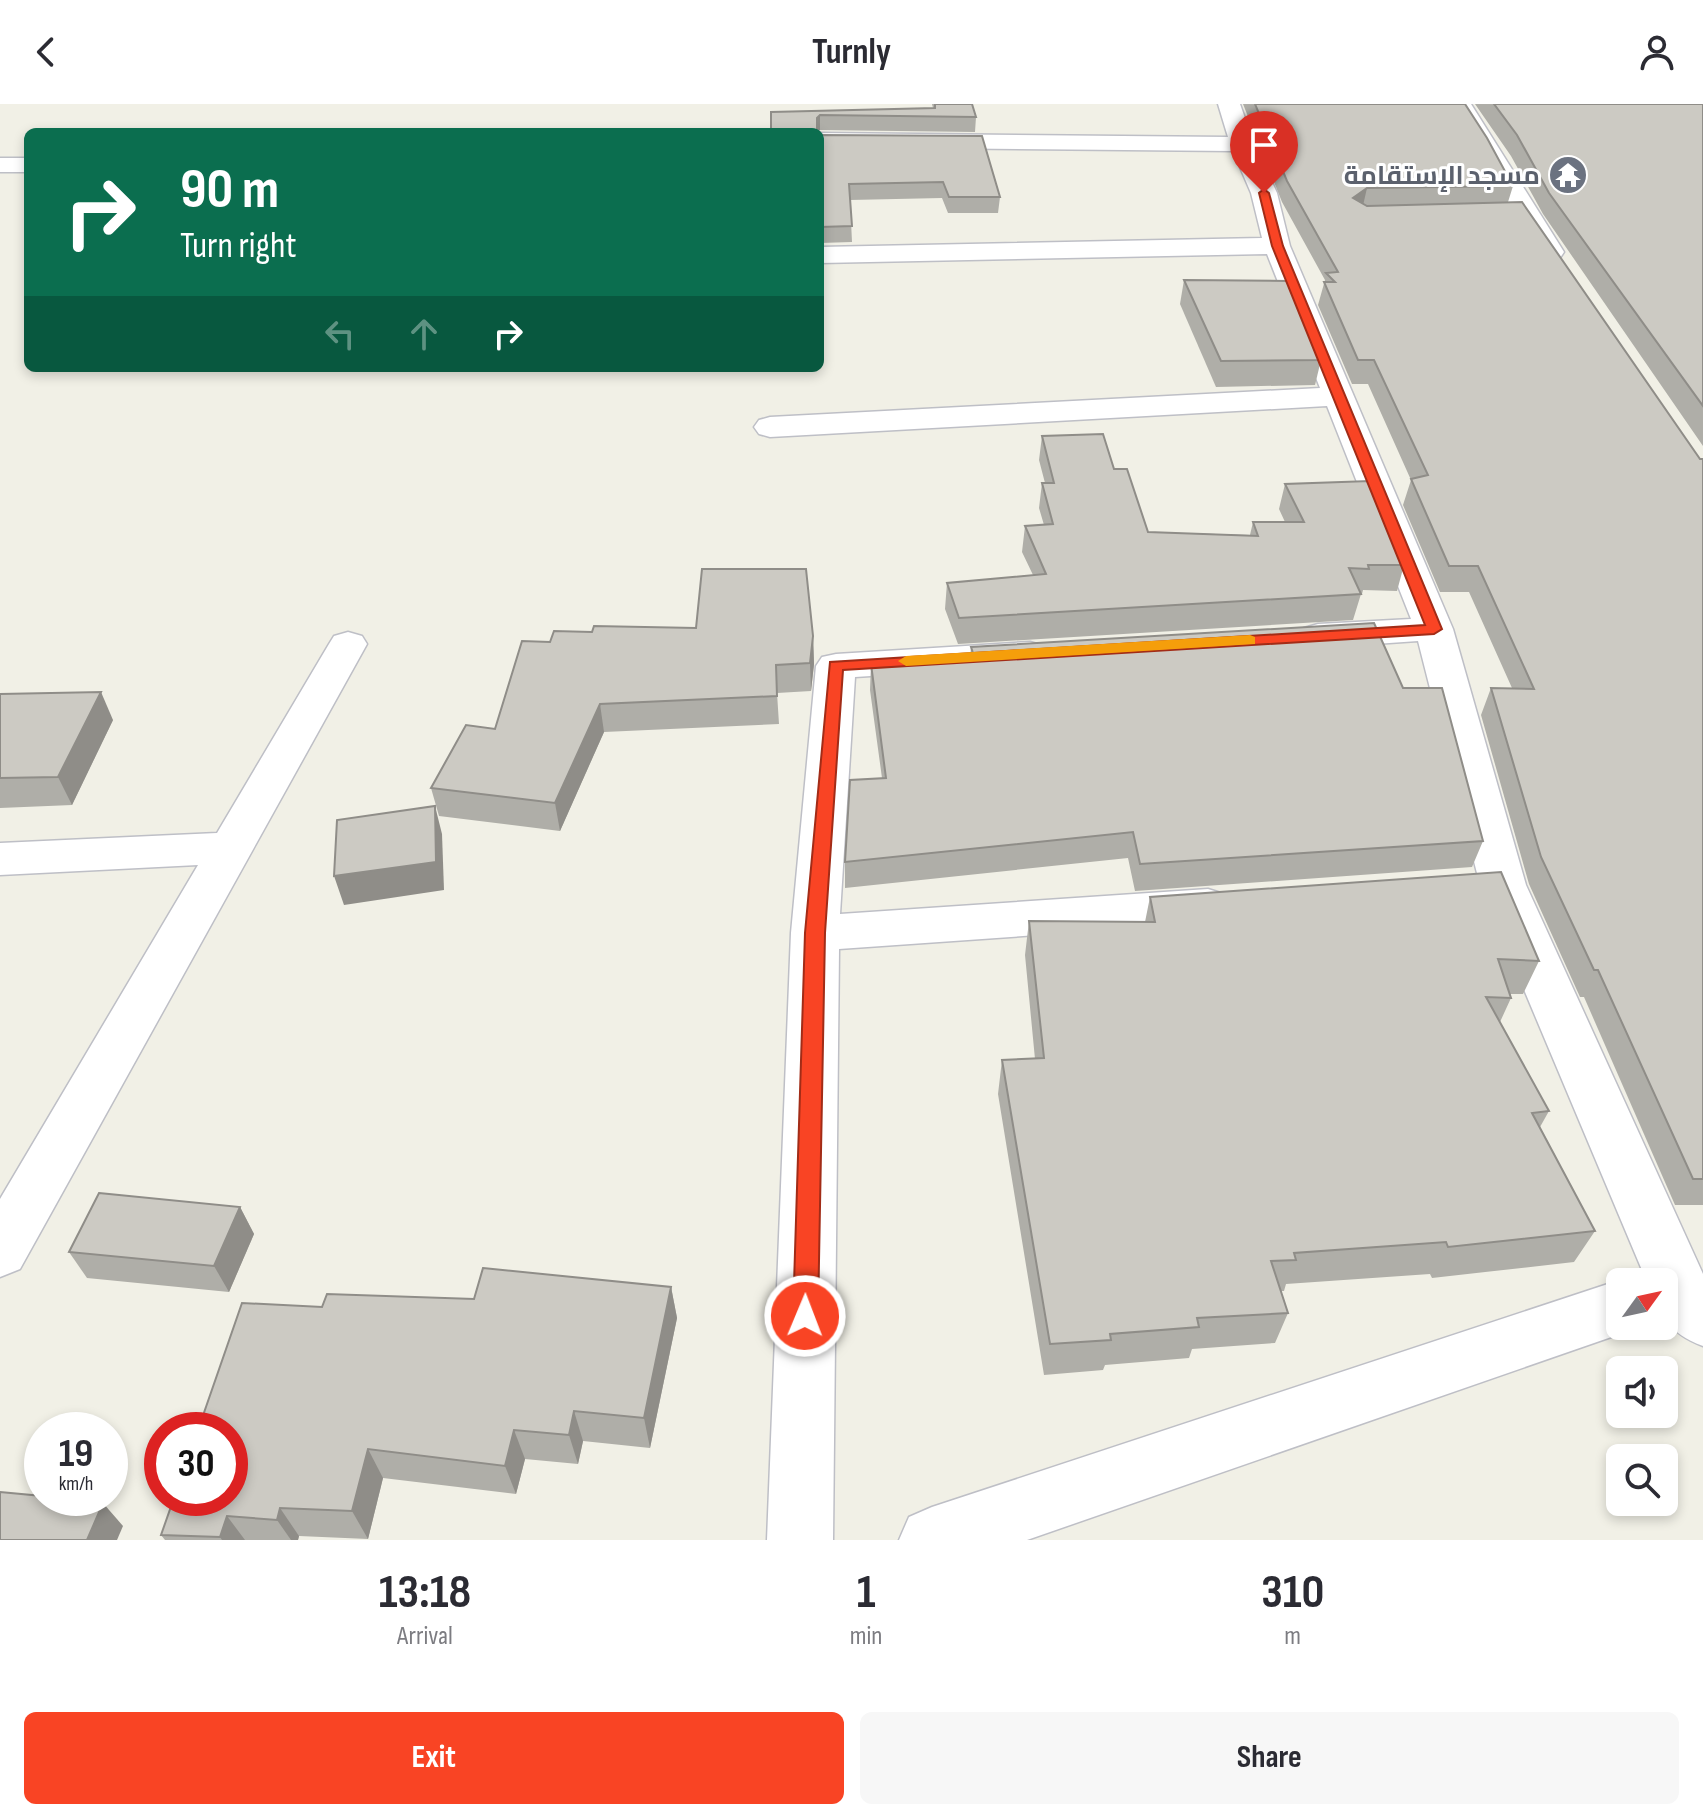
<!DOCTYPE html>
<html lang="en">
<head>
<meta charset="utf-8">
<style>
  body { margin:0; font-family:"Sofia Sans Condensed",Cairo,sans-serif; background:#f7f7f7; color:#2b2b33; height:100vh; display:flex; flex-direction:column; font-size:30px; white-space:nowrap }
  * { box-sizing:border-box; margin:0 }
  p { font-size:26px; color:#7c7c81 }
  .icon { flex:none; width:44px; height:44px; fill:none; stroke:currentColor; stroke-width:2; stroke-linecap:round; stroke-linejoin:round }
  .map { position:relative; height:1436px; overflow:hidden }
  .sheet { display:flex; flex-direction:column; background:#fff; flex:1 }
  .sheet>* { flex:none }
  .banner { position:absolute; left:24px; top:24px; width:800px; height:244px; border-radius:12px; box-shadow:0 4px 12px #0003; background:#0b6e4f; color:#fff; overflow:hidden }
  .needle { width:52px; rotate:57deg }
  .controls { position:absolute; left:1606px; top:1164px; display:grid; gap:16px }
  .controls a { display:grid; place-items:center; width:72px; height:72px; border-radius:12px; background:#fff; box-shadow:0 4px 12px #0003; font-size:40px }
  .speed { position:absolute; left:24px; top:1308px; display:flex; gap:16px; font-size:40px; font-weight:700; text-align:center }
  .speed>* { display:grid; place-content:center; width:104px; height:104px; border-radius:50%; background:#fff; box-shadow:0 4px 12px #0003; line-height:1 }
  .speed small { font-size:20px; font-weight:400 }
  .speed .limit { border:12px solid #d22; background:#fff; color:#111 }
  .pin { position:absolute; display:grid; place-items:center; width:68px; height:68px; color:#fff; margin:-82px -34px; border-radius:50% 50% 50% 0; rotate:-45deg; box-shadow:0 0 8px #0007 }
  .pin .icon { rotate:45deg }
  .me { position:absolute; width:88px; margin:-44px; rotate:1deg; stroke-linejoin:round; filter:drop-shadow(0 0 6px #0008) }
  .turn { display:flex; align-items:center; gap:28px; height:168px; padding:0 24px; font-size:36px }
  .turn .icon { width:104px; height:104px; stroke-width:2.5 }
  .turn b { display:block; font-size:56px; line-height:68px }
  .lanes { display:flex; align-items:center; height:76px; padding:0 24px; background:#0003; justify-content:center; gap:40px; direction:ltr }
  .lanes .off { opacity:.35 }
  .eta { display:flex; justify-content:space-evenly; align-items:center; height:136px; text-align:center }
  .eta b { font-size:48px; font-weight:700; line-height:56px }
  .button { display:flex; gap:16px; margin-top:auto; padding:16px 24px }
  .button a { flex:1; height:92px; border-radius:12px; background:#f94424; color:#fff; font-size:32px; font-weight:700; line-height:92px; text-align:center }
  .button a+a { background:#f7f7f7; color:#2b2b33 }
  header { display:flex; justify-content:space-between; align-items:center; height:104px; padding:0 24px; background:#fff; font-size:36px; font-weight:700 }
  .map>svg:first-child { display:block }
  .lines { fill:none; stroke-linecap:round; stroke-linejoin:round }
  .minor-casing { stroke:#bebfc6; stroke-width:3 }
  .minor { fill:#fff; fill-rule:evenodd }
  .wall { fill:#afaea8 }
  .shaded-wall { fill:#8f8d88 }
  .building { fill:#cccac3; stroke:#8f8d88; stroke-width:2 }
  .route { fill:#f94424; stroke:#a22c17; stroke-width:2 }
  .slow { fill:#f59e0b }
  .labels { text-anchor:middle; stroke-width:6; stroke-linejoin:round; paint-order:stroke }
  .far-worship-label { font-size:26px; font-weight:bold; fill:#5b616d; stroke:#fff; text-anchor:end }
</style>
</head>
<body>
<header><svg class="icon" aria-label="back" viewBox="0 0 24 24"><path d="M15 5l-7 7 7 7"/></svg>Turnly<svg class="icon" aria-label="person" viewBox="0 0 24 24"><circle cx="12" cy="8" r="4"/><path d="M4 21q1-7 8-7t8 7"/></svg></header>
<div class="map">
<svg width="1703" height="1436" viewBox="0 0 1703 1436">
  <rect width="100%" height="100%" fill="#f1f0e6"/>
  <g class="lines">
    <defs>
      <g id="minor">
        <path d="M1218,0H1240L1254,40L1277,89L1290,142L1453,525L1526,781L1703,1170V1242C1666,1228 1664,1215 1664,1178H1647L1480,781L1418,537L1318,544L1304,540L1299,532L1304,524L1318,520L1411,515L1327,302L770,333L759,330L754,323L759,316L770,313L1320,284L1267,150L820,159V143L1262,134L1251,89L1233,47L820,43V29L1228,33Z"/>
        <path d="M1449,0H1471L1564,148L1560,154H1542Z"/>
        <rect x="0" y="54" width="28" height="14"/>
        <path d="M348,528L362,532L367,540L20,1165L0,1173V1095L198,761L0,771V739L217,729L329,540L334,532Z"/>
        <path d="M1030,538L1044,542L1049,550L1044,558L1030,562L855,573L840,810L1208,785L1224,790L1231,802L1224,814L1208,819L839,845L833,1436H767L791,829L816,562L822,553L836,550Z"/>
        <path d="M1620,1176L1626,1178H1620V1222H1641L1620,1230L1027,1436H899L909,1413L932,1403Z"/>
      </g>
    </defs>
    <use href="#minor" class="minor-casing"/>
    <use href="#minor" class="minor"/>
  </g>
  <g class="wall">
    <path d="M932,0H972L976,13L975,28L820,26L771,8L933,4Z"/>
    <path d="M1243,0H1465L1513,82L1508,98L1700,355H1703V1101H1675L1584,893H1580L1529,780L1481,611L1491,584H1512L1469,488H1440L1403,401L1411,376L1368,280H1352L1318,201L1325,176L1282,98Z"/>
    <path d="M1475,0H1703V342L1543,110L1511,52Z"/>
    <path d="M820,31L1000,93L998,109H948L942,94L850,96L852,138L820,139Z"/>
    <path d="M1184,176L1321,256L1315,281L1216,283L1180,200Z"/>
    <path d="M1042,332L1114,365L1148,428L1250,431L1253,418H1285L1279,405L1285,380L1404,461L1397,487L1363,486L1362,490H1361L1353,516L958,540L945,505L947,479L1033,471L1022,448L1025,422L1044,421L1039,404L1042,379H1045L1039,356Z"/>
    <path d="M813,532L814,560L811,587L777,589L779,620L604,628L560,727L439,712L431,684L495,625L550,538Z"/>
    <path d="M971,543L1403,584L1483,737L1472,763L1135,787L1128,754L845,784V758L882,674L870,586L871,560L970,555Z"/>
    <path d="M0,590L113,616L72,701L0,704Z"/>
    <path d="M1150,793L1539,857L1523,890H1510L1511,894L1500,918L1549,1007L1540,1023L1595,1127L1574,1158L1432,1174L1430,1170L1286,1180L1284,1187H1281L1288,1209L1275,1239L1192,1245L1189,1254L1105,1261L1103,1266L1044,1271L998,990L1002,956L1035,955L1025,851L1029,817L1145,818Z"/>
    <path d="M240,1103L254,1130L229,1188L87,1174L69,1148Z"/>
    <path d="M671,1183L677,1214L650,1344L583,1337L578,1360L525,1355L516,1390L383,1374L368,1435L299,1432L298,1436H165L161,1431L322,1203Z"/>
  </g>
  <g class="shaded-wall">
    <path d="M820,11V26L817,28V14Z"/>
    <path d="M1367,84L1362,106L1353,94Z"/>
    <path d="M813,532L814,560L811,587L810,559Z"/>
    <path d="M101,588L113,616L72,701L58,673Z"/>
    <path d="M600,600L604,628L560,727L555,699Z"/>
    <path d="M435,702L442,730L444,786L344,801L334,772Z"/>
    <path d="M240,1103L254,1130L229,1188L214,1162Z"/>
    <path d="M671,1183L677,1214L650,1344L644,1314Z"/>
    <path d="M574,1307L583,1337L578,1360L569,1331Z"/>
    <path d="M514,1326L525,1355L516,1390L505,1362Z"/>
    <path d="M368,1345L383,1374L368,1435L352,1407Z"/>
    <path d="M103,1399L123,1422L117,1436H87Z"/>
    <path d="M280,1404L299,1432L298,1436H291L277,1416Z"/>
    <path d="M227,1412L245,1436H222L220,1433Z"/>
  </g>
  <g class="building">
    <path d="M935,0H972L976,13L820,11L817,14V28H771V8L935,4Z"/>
    <path d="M1255,0H1465L1487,34L1513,82L1367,84L1353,94L1367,102L1522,98L1700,355H1703V1075H1693L1598,866H1594L1541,753L1491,584L1534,585L1478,462H1449L1411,375L1428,371L1374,256H1358L1324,178H1335L1326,169L1338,168L1287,77Z"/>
    <path d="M1494,0H1703V302L1549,89L1517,31Z"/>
    <path d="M820,31L982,32L1000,93H949L943,78L849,80L852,122L820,123Z"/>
    <path d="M1184,176L1289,177L1321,256L1221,257Z"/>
    <path d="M1103,330L1114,365H1127L1148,428L1258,432L1253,418H1304L1285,380L1370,377L1404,461H1368L1369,465L1349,464L1361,490L959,514L947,479L1046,470L1025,422L1053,420L1042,379H1054L1042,332Z"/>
    <path d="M702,465H806L813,532L810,559L776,561L777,592L600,600L555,699L431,684L466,621L495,625L522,537L550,538L554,527L592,528L594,522L696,524Z"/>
    <path d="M1374,519L1403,584H1442L1483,737L1140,760L1133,728L845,758L850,676L886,674L871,560L975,555L971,543Z"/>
    <path d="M101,588L58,673L0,674V590Z"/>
    <path d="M435,702L436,758L334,772L337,716Z"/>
    <path d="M1501,768L1539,857L1498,855L1511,894L1486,893L1549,1007L1532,1009L1595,1127L1448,1143L1446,1138L1294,1149L1296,1156L1271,1157L1288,1209L1197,1214L1199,1223L1110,1230L1111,1236L1050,1240L1002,956L1044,954L1029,817L1155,818L1150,793Z"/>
    <path d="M99,1089L240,1103L214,1162L69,1148Z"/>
    <path d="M483,1164L671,1183L644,1314L574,1307L569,1331L514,1326L505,1362L368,1345L352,1407L280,1404L277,1416L227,1412L220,1433L161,1431L174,1394H230V1326H198L242,1199L322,1203L327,1190L474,1195Z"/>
    <path d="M0,1388L42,1392V1394H61L103,1399L87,1436H0Z"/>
  </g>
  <path class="route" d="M1264,85L1269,89L1283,142L1442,525L1434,530L843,566L825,829L818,1212L814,1220L805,1224L797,1220L793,1212L805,829L830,558L1425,521L1272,142L1259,89Z"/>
  <path class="slow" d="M1250,531L1255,533V540L906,562L898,557L906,552Z"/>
  <defs>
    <symbol id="temple-disc" viewBox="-11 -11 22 22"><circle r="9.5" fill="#6b7280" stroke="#fff"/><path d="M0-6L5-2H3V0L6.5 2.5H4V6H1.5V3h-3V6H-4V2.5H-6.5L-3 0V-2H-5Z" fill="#fff"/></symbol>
  </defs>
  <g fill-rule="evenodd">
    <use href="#temple-disc" x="1546" y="49" width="44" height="44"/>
  </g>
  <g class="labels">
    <g class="far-worship-label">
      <text x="1540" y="80">مسجد الإستقامة</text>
    </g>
  </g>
</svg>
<div class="controls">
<a><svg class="needle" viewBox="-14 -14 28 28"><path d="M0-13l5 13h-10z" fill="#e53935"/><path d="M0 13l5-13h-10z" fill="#7c7c81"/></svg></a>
<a><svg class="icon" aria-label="sound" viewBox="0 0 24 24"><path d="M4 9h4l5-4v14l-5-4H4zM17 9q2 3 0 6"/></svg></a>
<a><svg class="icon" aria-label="search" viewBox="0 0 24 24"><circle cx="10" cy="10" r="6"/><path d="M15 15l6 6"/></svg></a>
</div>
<div class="speed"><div>19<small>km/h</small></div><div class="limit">30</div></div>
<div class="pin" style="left:1264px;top:89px;background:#d93025"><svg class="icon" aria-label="arrive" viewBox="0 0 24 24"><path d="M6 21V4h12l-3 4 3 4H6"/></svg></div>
<svg class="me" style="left:805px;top:1212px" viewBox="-20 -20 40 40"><circle r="17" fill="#f94424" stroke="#fff" stroke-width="3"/><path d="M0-11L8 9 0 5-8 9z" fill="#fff"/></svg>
<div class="banner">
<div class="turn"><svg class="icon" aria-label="right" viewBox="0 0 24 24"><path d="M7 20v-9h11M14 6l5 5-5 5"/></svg><div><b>90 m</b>Turn right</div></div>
<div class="lanes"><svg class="icon off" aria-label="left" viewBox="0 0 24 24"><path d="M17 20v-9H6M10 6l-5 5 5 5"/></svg><svg class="icon off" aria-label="ahead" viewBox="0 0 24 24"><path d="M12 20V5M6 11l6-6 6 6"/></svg><svg class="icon" aria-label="right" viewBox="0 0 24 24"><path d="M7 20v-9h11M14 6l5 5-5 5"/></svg></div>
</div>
</div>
<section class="sheet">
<div class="eta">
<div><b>13:18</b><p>Arrival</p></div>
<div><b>1</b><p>min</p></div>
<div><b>310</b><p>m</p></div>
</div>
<div class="button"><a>Exit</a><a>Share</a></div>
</section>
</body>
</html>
